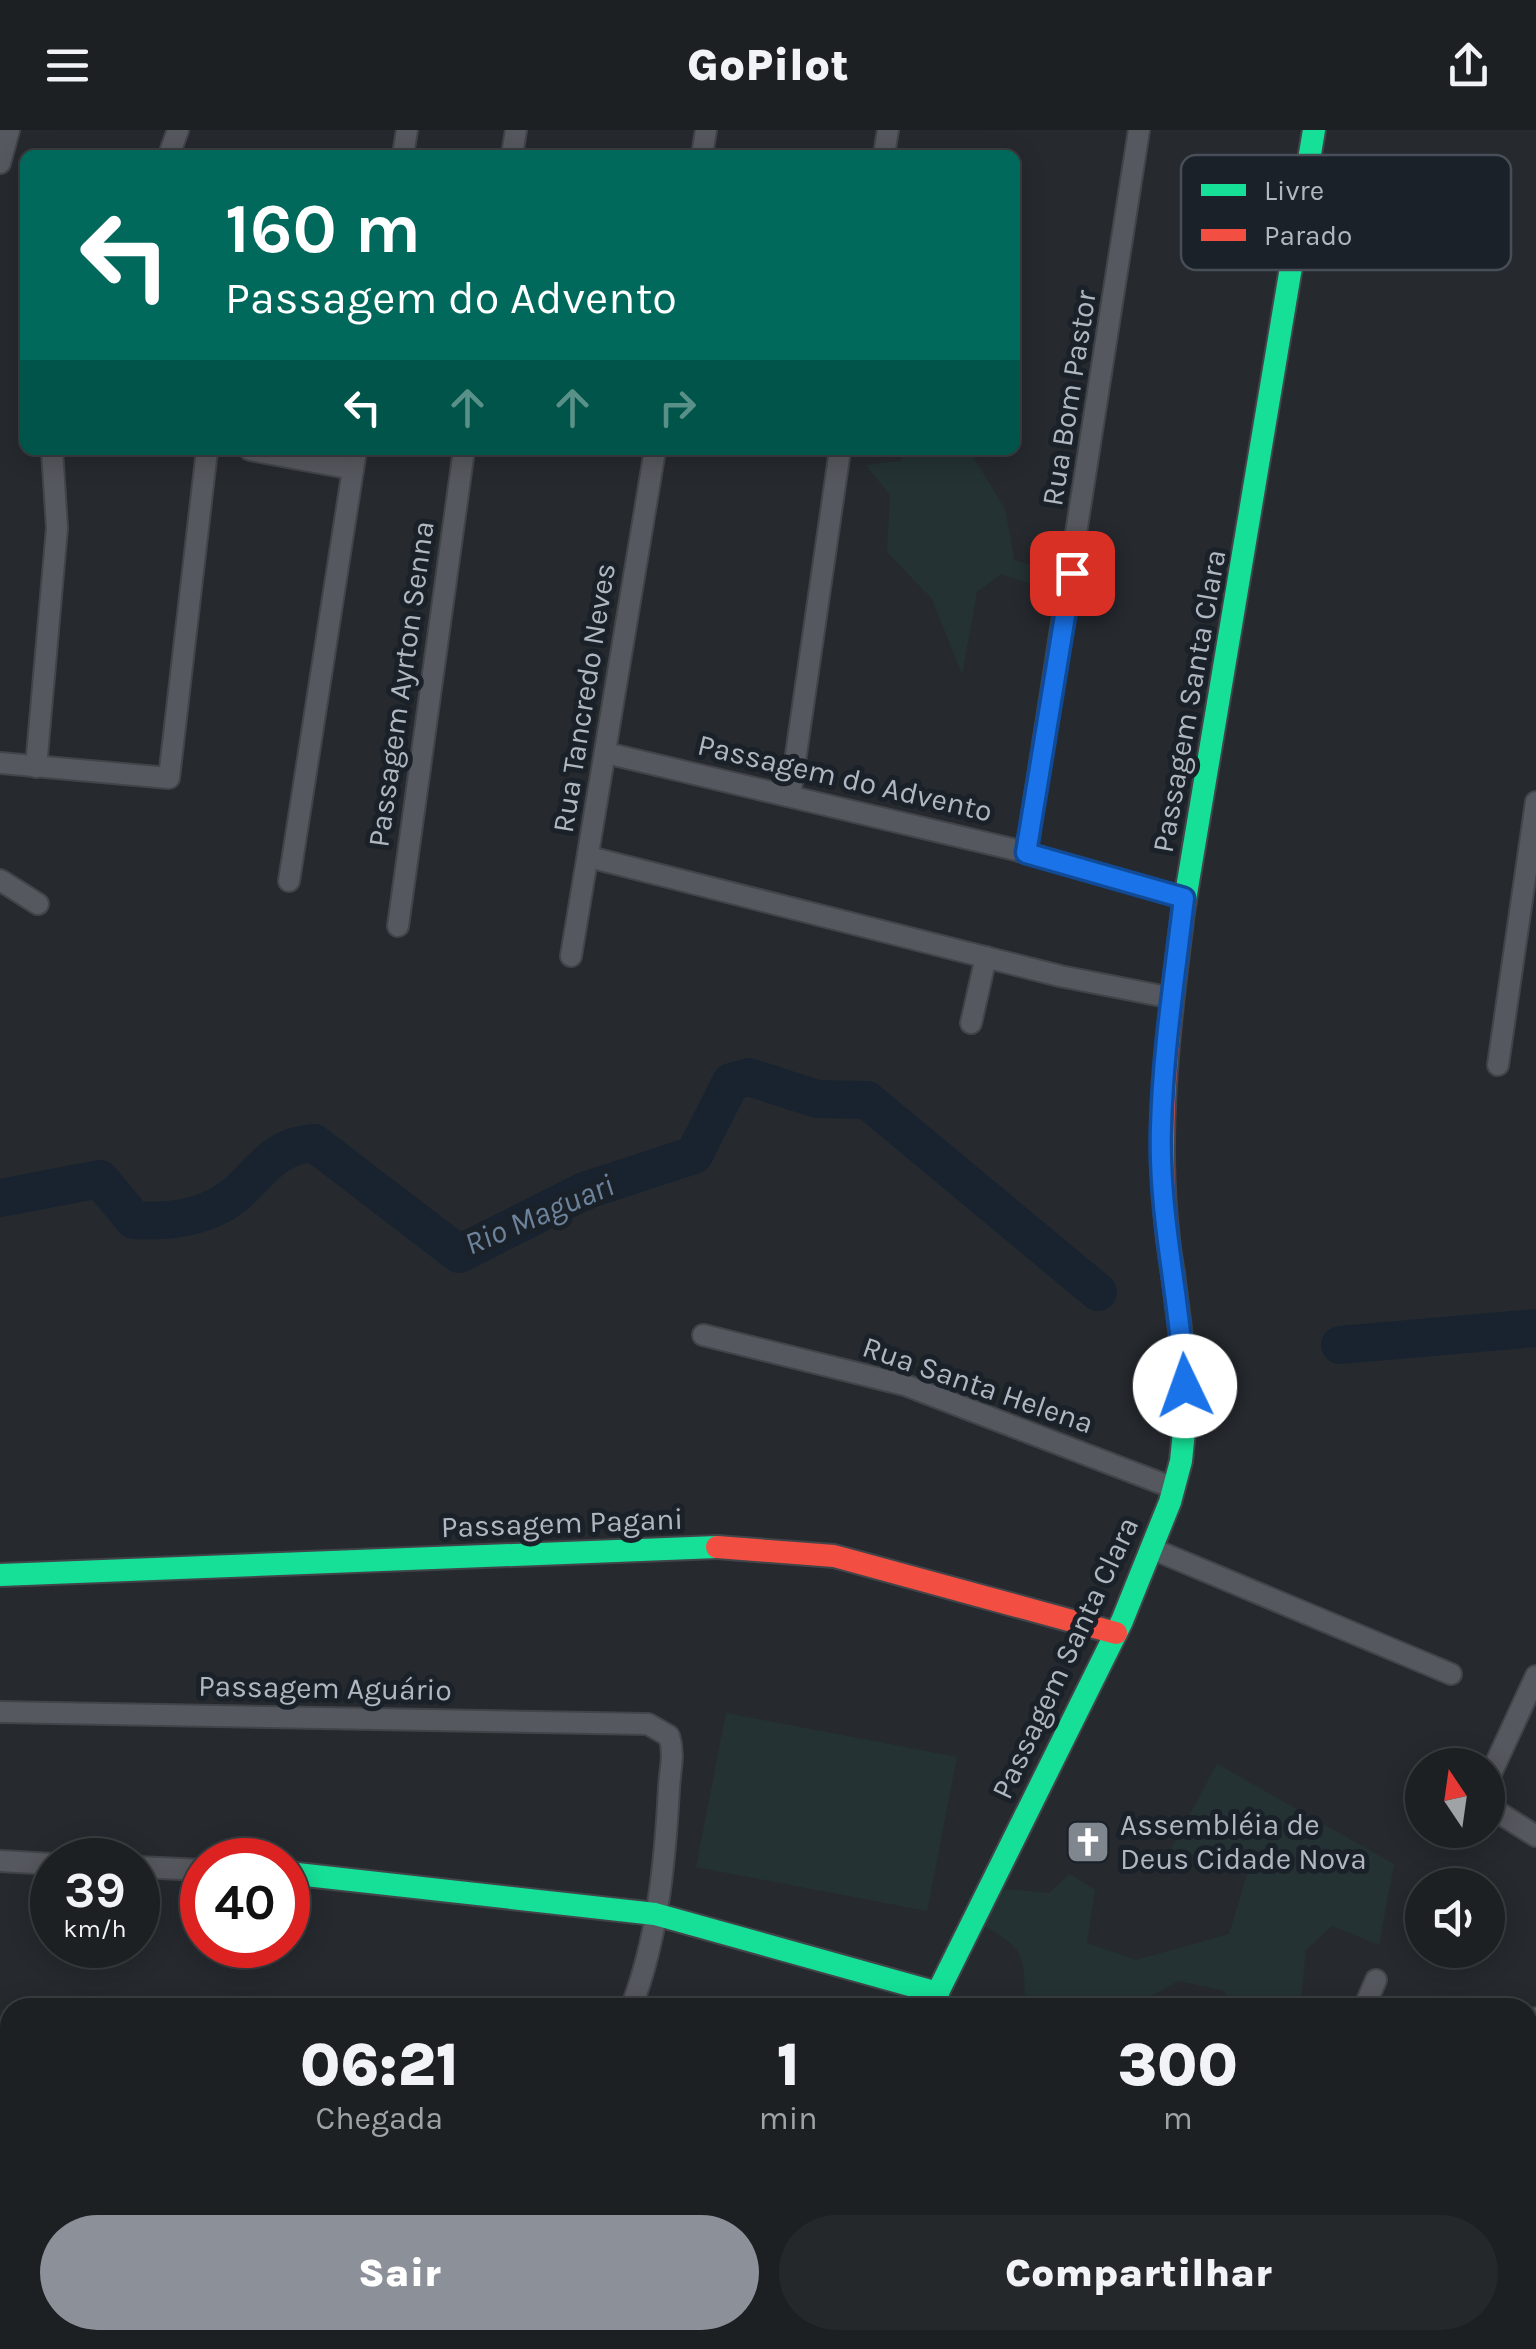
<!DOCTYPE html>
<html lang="pt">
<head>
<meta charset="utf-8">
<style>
  body { margin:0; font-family:Karla,sans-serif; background:#25282b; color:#f1f3f6; height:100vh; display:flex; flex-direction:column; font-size:38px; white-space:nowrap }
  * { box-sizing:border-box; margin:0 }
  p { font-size:32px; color:#a0a3a6 }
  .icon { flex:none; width:55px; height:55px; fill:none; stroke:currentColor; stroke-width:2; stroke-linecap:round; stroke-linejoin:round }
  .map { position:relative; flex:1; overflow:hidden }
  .sheet { position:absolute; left:0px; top:1868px; width:1538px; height:352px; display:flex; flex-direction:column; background:#1c2023; border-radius:30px 30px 0 0; box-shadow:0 5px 25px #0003,0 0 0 2px #3a3e41 }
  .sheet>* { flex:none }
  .top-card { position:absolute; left:20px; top:20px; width:1000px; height:305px; border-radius:15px; box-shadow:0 5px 25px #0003,0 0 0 2px #3a3e41; background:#00695c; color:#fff; overflow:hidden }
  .needle { width:65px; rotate:347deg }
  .buttons { position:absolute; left:1405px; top:1618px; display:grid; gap:20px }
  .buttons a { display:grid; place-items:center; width:100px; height:100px; border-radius:50%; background:#1c2023; box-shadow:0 5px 25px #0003,0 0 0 2px #3a3e41; font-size:50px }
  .speed { position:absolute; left:30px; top:1708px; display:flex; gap:20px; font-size:50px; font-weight:700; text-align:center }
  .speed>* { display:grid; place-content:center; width:130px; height:130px; border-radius:50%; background:#1c2023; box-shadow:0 5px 25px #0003,0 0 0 2px #3a3e41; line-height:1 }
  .speed small { font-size:25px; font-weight:400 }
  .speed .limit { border:15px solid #d22; background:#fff; color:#111 }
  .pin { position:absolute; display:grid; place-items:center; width:85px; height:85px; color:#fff; margin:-42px; border-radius:20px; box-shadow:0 5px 15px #0006 }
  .me { position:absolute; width:110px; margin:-55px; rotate:357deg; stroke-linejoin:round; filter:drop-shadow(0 0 8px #0008) }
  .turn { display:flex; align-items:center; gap:35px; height:210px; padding:0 40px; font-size:45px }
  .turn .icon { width:130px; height:130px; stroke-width:2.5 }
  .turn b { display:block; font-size:70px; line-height:85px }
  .lanes { display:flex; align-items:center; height:95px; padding:0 40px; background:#0003; justify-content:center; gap:50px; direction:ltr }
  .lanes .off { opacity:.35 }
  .eta { display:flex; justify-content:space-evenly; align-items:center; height:170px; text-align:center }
  .eta b { font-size:60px; font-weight:800; line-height:70px }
  .action { display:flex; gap:20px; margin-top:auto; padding:20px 40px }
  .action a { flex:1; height:115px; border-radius:60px; background:#8c9099; color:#fff; font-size:40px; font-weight:800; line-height:115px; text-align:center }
  .action a+a { background:#25282b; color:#f1f3f6 }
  header { display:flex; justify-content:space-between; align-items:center; height:130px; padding:0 40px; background:#1c2023; font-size:45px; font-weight:800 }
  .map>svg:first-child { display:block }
  .green { fill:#243234 }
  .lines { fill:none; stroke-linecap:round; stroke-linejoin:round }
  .river { stroke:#18232f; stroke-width:38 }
  .street-casing { stroke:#414549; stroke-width:24 }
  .fast-casing { stroke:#414549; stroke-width:26 }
  .jam-casing { stroke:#414549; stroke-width:26 }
  .street { stroke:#55585e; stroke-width:20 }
  .fast { stroke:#16e098; stroke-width:22 }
  .jam { stroke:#f24e42; stroke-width:22 }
  .route-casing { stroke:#114b97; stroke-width:25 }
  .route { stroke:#1a73e8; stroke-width:18 }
  .labels { text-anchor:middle; stroke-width:10; stroke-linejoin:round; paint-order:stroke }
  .street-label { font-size:30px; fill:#b0b7c1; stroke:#1b2129 }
  .poi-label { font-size:30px; fill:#b0b7c1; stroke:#1b2129; text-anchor:start }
  .water-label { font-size:32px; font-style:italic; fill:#6d839c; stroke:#1b2129 }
  .key { fill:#1b2129; stroke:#484e57; stroke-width:2.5 }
  .key-label { font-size:28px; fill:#b0b7c1 }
</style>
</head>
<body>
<header><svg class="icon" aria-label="menu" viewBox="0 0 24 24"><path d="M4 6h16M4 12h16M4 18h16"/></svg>GoPilot<svg class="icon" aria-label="share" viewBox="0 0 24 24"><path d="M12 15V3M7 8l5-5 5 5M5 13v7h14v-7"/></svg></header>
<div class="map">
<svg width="1536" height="2219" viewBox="0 0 1536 2219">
  <rect width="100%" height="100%" fill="#262a2f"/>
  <g class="green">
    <path d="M904,320H969L1005,379L1014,430L1054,442V462L1001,444L977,462L962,544L932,469L887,422L890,365L866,335L901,331Z"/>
    <path d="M726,1583L957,1627L927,1781L696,1737Z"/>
    <path d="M1217,1634L1394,1734L1379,1815L1332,1796L1306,1820L1300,1877H1227L1225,1861L1178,1851L1150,1867L1146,1877H1025C1024,1828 1028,1819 982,1795L1005,1759L1049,1763L1070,1744L1095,1760L1087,1813L1136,1830L1229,1804L1249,1738L1171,1719Z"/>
  </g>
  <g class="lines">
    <g class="river">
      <path d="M0,1068L100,1049L134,1090C161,1092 193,1089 218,1076C257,1056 263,1017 314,1013L459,1124L584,1061L694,1025L731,952L749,947L817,969L867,970L1098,1162"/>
      <path d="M1340,1215L1536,1198"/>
    </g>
    <defs>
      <g id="street">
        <path d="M169,25L178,0"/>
        <path d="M403,25L407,0"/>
        <path d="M512,25L516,0"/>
        <path d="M702,25L706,0"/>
        <path d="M884,25L888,0"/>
        <path d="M0,33L9,0"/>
        <path d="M250,320L353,339"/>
        <path d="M606,623L1012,719L1185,768"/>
        <path d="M0,633L169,648L207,320"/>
        <path d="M36,637L57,398L52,320"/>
        <path d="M790,666L840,320"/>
        <path d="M1026,723L1139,0"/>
        <path d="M589,727L1060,846L1172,868"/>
        <path d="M0,750L38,774"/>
        <path d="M289,751L356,320"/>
        <path d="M398,796L464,320"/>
        <path d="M571,826L655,320"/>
        <path d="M971,893L986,827"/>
        <path d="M1498,935L1536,672"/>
        <path d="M703,1205L905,1255L1171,1357"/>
        <path d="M1155,1420L1451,1544"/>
        <path d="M0,1582L648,1594L669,1606C675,1625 670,1638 669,1658C665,1732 658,1808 631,1878"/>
        <path d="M1488,1650L1536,1546"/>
        <path d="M1488,1676L1536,1706"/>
        <path d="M0,1731L52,1734"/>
        <path d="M138,1737L202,1740"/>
        <path d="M1364,1878L1376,1850"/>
        <path d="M1528,1906L1536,1888"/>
        <path d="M0,1911L10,1912"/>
        <path d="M1528,2012L1536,2011"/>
        <path d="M0,2061L10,2062"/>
        <path d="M654,2210L679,2219"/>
        <path d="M554,2219L559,2210"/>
        <path d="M767,2219L771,2210"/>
        <path d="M1020,2219L1024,2210"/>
        <path d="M1214,2219L1218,2210"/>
        <path d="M1377,2219L1382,2210"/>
      </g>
      <g id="fast">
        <path d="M1183,782L1314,0"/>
        <path d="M0,1445L717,1417"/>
        <path d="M288,1743L655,1784L938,1863"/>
        <path d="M930,1878L1122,1491L1170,1372L1181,1331L1188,1262L1173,1144"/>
      </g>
      <g id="jam">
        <path d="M1173,1144C1152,1024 1168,902 1183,782"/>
        <path d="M717,1417L834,1426L1116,1503"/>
      </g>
    </defs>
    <use href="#street" class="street-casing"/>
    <use href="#fast" class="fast-casing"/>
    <use href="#jam" class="jam-casing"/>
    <use href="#street" class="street"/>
    <use href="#fast" class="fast"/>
    <use href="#jam" class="jam"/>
  </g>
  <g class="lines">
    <defs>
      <path id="route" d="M1072,443L1026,723L1184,768C1175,844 1163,921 1161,997C1158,1084 1180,1169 1185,1256"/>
    </defs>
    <use href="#route" class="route-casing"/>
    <use href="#route" class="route"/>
  </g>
  <defs>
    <symbol id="church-square" viewBox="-11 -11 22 22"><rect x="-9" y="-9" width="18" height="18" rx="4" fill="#80868e" stroke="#1b2129"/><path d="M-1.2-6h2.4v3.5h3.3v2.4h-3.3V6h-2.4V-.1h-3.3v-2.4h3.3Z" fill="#fff"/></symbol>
  </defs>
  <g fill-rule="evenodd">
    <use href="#church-square" x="1063" y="1687" width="50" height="50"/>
  </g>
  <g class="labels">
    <g class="street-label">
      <text transform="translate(1069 268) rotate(-81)" y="10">Rua Bom Pastor</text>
      <text transform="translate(401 554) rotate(-82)" y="10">Passagem Ayrton Senna</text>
      <text transform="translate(584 568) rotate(-81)" y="10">Rua Tancredo Neves</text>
      <text transform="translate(1189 571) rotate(-80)" y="10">Passagem Santa Clara</text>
      <text transform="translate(845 648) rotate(13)" y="10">Passagem do Advento</text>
      <text transform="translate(978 1255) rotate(19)" y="10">Rua Santa Helena</text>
      <text transform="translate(562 1393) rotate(-2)" y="10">Passagem Pagani</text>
      <text transform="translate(1065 1528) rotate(-65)" y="10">Passagem Santa Clara</text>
      <text transform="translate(325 1558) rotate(1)" y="10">Passagem Aguário</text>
    </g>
    <g class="poi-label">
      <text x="1120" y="1705">Assembléia de<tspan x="1120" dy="34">Deus Cidade Nova</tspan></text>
    </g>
    <g class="water-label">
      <text transform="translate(539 1084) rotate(-23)" y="11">Rio Maguari</text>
    </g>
  </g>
  <rect x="1181" y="25" width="330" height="115" rx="15" class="key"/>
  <rect x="1201" y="54" width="45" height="12" fill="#16e098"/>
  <rect x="1201" y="99" width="45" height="12" fill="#f24e42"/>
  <g class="key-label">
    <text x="1264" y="70">Livre</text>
    <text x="1264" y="115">Parado</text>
  </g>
</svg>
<div class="buttons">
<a><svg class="needle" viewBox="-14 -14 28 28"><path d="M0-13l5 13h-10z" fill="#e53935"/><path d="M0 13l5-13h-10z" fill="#a0a3a6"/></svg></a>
<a><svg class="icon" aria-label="sound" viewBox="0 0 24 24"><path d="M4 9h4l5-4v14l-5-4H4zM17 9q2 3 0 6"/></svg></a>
</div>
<div class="speed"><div>39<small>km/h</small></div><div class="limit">40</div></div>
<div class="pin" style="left:1072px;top:443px;background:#d93025"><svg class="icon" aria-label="arrive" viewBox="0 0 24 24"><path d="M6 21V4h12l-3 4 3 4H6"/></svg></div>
<svg class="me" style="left:1185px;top:1256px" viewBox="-20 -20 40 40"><circle r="19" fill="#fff"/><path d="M0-13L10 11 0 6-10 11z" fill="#1a73e8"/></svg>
<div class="top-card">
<div class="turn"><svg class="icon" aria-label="left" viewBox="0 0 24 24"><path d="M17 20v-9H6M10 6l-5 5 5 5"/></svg><div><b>160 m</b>Passagem do Advento</div></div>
<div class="lanes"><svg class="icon" aria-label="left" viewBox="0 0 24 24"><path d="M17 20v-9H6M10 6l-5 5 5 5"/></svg><svg class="icon off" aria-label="ahead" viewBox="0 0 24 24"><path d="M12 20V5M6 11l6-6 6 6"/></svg><svg class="icon off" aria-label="ahead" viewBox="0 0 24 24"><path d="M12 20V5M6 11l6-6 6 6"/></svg><svg class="icon off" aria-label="right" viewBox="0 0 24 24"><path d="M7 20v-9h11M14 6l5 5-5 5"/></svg></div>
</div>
<section class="sheet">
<div class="eta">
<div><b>06:21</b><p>Chegada</p></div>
<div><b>1</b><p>min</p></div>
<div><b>300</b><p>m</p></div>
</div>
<div class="action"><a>Sair</a><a>Compartilhar</a></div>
</section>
</div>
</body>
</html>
